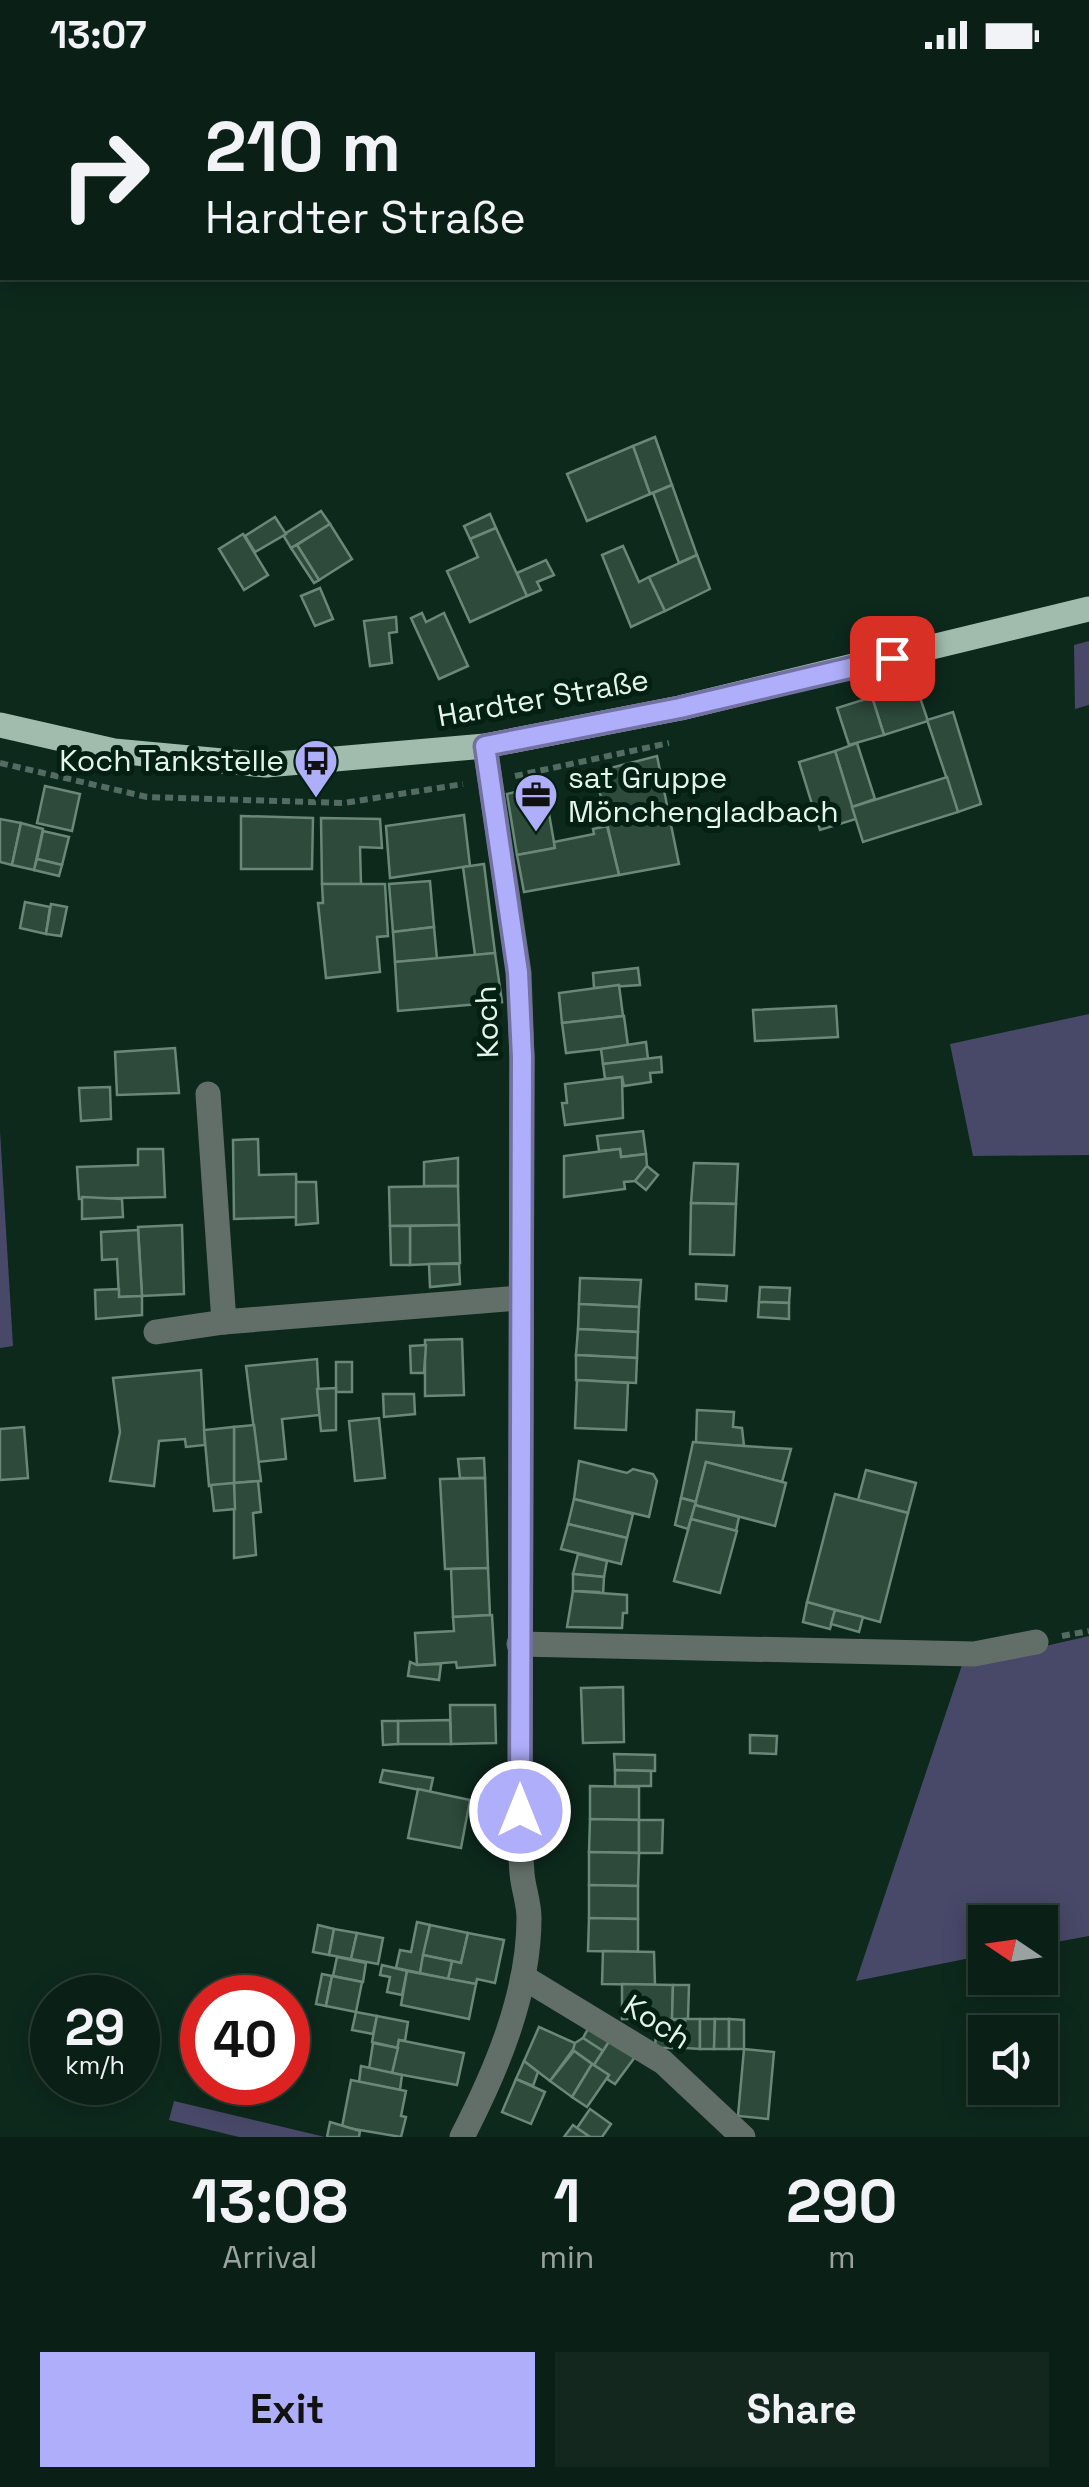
<!DOCTYPE html>
<html lang="en">
<head>
<meta charset="utf-8">
<style>
  body { margin:0; font-family:"Space Grotesk",sans-serif; background:#13271e; color:#f1f3f6; height:100vh; display:flex; flex-direction:column; font-size:38px; white-space:nowrap }
  * { box-sizing:border-box; margin:0 }
  p { font-size:32px; color:#99a2a0 }
  .icon { flex:none; width:55px; height:55px; fill:none; stroke:currentColor; stroke-width:2; stroke-linecap:round; stroke-linejoin:round }
  .map { position:relative; height:2067px; overflow:hidden }
  .details { display:flex; flex-direction:column; background:#0a1f15; flex:1 }
  .details>* { flex:none }
  .guide { position:absolute; left:0px; top:0px; width:1090px; height:210px; box-shadow:0 5px 25px #0003,0 0 0 2px #2a3d34; background:#0a1f15; color:#f1f3f6; overflow:hidden }
  .needle { width:65px; rotate:283deg }
  .controls { position:absolute; left:968px; top:1835px; display:grid; gap:20px }
  .controls a { display:grid; place-items:center; width:90px; height:90px; border-radius:0px; background:#0a1f15; box-shadow:0 5px 25px #0003,0 0 0 2px #2a3d34; font-size:50px }
  .speed { position:absolute; left:30px; top:1905px; display:flex; gap:20px; font-size:50px; font-weight:700; text-align:center }
  .speed>* { display:grid; place-content:center; width:130px; height:130px; border-radius:50%; background:#0a1f15; box-shadow:0 5px 25px #0003,0 0 0 2px #2a3d34; line-height:1 }
  .speed small { font-size:25px; font-weight:400 }
  .speed .limit { border:15px solid #d22; background:#fff; color:#111 }
  .pin { position:absolute; display:grid; place-items:center; width:85px; height:85px; color:#fff; margin:-42px; border-radius:20px; box-shadow:0 5px 15px #0006 }
  .me { position:absolute; width:110px; margin:-55px; rotate:0deg; stroke-linejoin:round; filter:drop-shadow(0 0 8px #0008) }
  .turn { display:flex; align-items:center; gap:35px; height:210px; padding:0 40px; font-size:45px }
  .turn .icon { width:130px; height:130px; stroke-width:2.5 }
  .turn b { display:block; font-size:70px; line-height:85px }
  .eta { display:flex; justify-content:space-evenly; align-items:center; height:170px; text-align:center }
  .eta b { font-size:60px; font-weight:700; line-height:70px }
  .cta { display:flex; gap:20px; margin-top:auto; padding:20px 40px }
  .cta a { flex:1; height:115px; border-radius:0px; background:#afaefa; color:#111; font-size:40px; font-weight:700; line-height:115px; text-align:center }
  .cta a+a { background:#13271e; color:#f1f3f6 }
  .status { display:flex; justify-content:space-between; align-items:center; height:70px; padding:0 50px; background:#0a1f15; direction:ltr }
  .status svg { height:28px; fill:currentColor }
  .map>svg:first-child { display:block }
  .green { fill:#484868 }
  .building { fill:#2d4a3b; stroke:#698877; stroke-width:2.5 }
  .lines { fill:none; stroke-linecap:round; stroke-linejoin:round }
  .path { stroke:#536b60; stroke-width:6; stroke-dasharray:8 5; stroke-linecap:butt }
  .minor { stroke:#626f68; stroke-width:25 }
  .major { stroke:#a1bcad; stroke-width:25 }
  .route-casing { stroke:#7271a2; stroke-width:25 }
  .route { stroke:#afaefa; stroke-width:18 }
  .labels { text-anchor:middle; stroke-width:10; stroke-linejoin:round; paint-order:stroke }
  .street-label { font-size:30px; fill:#e4f4eb; stroke:#032013 }
  .poi-label { font-size:30px; fill:#e4f4eb; stroke:#032013; text-anchor:end }
</style>
</head>
<body>
<div class="status"><b>13:07</b><svg viewBox="0 0 49 12"><path d="M0 12V9h3v3zM5 12V6h3v6zM10 12V3h3v9zM15 12V0h3v12zM26 1h20v11H26zM47 4h2v5h-2z"/></svg></div>
<div class="map">
<svg width="1089" height="2067" viewBox="0 0 1089 2067">
  <rect width="100%" height="100%" fill="#0d291c"/>
  <g class="green">
    <path d="M1089,571V635L1075,639L1074,575Z"/>
    <path d="M1089,944V1085L973,1086L950,974Z"/>
    <path d="M0,1061L13,1276L0,1278Z"/>
    <path d="M1089,1566V1866L1040,1875V1852H985V1885L856,1911L962,1595Z"/>
    <path d="M174,2031L325,2067H239L169,2050Z"/>
  </g>
  <g class="building">
    <path d="M655,367L672,415L650,424L633,376Z"/>
    <path d="M633,376L650,424L587,451L567,404Z"/>
    <path d="M672,415L697,485L679,493L653,423Z"/>
    <path d="M321,441L330,454L291,478L283,465Z"/>
    <path d="M490,444L496,458L470,469L464,456Z"/>
    <path d="M275,447L286,464L255,482L245,466Z"/>
    <path d="M330,454L352,489L319,510L297,475Z"/>
    <path d="M496,458L527,526L470,552L447,501L478,487L470,469Z"/>
    <path d="M243,464L268,505L244,520L219,479Z"/>
    <path d="M297,475L319,510L314,513L291,478Z"/>
    <path d="M623,476L639,512L649,507L665,541L631,557L602,485Z"/>
    <path d="M697,485L710,519L665,541L649,507Z"/>
    <path d="M546,490L554,505L537,512L541,520L527,526L517,503Z"/>
    <path d="M320,518L333,549L315,556L301,526Z"/>
    <path d="M422,543L426,552L444,543L468,596L439,609L411,548Z"/>
    <path d="M396,547L397,562L389,563L392,593L370,596L364,551Z"/>
    <path d="M915,613L928,651L884,665L872,627Z"/>
    <path d="M872,627L884,665L849,675L837,638Z"/>
    <path d="M953,642L981,734L958,742L927,650Z"/>
    <path d="M857,673L875,729L852,737L835,681Z"/>
    <path d="M835,681L856,749L820,760L799,692Z"/>
    <path d="M657,686L679,794L619,805L595,702Z"/>
    <path d="M947,707L958,742L863,772L852,737Z"/>
    <path d="M544,715L555,778L517,785L507,724Z"/>
    <path d="M45,716L80,724L72,761L37,753Z"/>
    <path d="M464,745L470,796L390,808L386,756Z"/>
    <path d="M241,746L313,748L312,799H241Z"/>
    <path d="M321,748L380,749L382,778L360,777L361,814H322Z"/>
    <path d="M0,749L21,753L12,795L0,792Z"/>
    <path d="M21,753L43,759L34,800L12,795Z"/>
    <path d="M607,756L619,805L524,822L517,785L555,778L554,772L594,764L593,759Z"/>
    <path d="M43,761L69,767L62,795L37,789Z"/>
    <path d="M37,789L62,795L59,806L34,800Z"/>
    <path d="M484,794L495,883L475,885L463,797Z"/>
    <path d="M430,811L434,857L393,862L389,814Z"/>
    <path d="M322,814H385L388,866L377,867L380,902L326,908L318,833H323Z"/>
    <path d="M25,832L50,837L46,864L20,858Z"/>
    <path d="M51,834L67,837L61,866L46,864Z"/>
    <path d="M434,857L437,889L395,892L393,862Z"/>
    <path d="M495,883L502,932L398,941L395,892Z"/>
    <path d="M638,898L640,915L594,918L593,903Z"/>
    <path d="M619,915L623,946L562,953L559,923Z"/>
    <path d="M836,936L838,967L755,971L753,940Z"/>
    <path d="M624,946L628,976L566,983L562,953Z"/>
    <path d="M646,972L648,989L603,994L601,979Z"/>
    <path d="M175,978L179,1023L117,1025L115,982Z"/>
    <path d="M661,987L662,1002L650,1003L651,1012L624,1016L622,1007L605,1009L603,994Z"/>
    <path d="M622,1007L623,1048L565,1055L562,1033H567L565,1014Z"/>
    <path d="M110,1017L111,1049L81,1051L79,1018Z"/>
    <path d="M643,1061L646,1084L621,1087L620,1079L599,1081L597,1066Z"/>
    <path d="M258,1069L259,1105L296,1104L298,1147L234,1149L233,1070Z"/>
    <path d="M138,1079H163L165,1127L79,1129L77,1097L138,1095Z"/>
    <path d="M620,1079L621,1087L646,1084L647,1096L635,1111L624,1112L625,1119L564,1127V1086Z"/>
    <path d="M458,1088V1116H424V1092Z"/>
    <path d="M694,1093L738,1094L736,1134L691,1133Z"/>
    <path d="M647,1096L658,1105L646,1120L635,1111Z"/>
    <path d="M296,1112H316L318,1153L296,1155Z"/>
    <path d="M458,1116L459,1155L390,1156L389,1117Z"/>
    <path d="M82,1127L122,1129L123,1147L82,1149Z"/>
    <path d="M691,1133L736,1134L734,1185L690,1184Z"/>
    <path d="M182,1155L184,1224L142,1226L138,1157Z"/>
    <path d="M459,1155L460,1193L410,1195V1156Z"/>
    <path d="M390,1156H410V1195H391Z"/>
    <path d="M138,1160L142,1226L119,1227L117,1189L102,1190L101,1162Z"/>
    <path d="M429,1194H459L460,1214L430,1217Z"/>
    <path d="M580,1208L641,1210L639,1237L579,1234Z"/>
    <path d="M696,1214L727,1216L726,1231L696,1229Z"/>
    <path d="M760,1217L790,1218L789,1233L759,1232Z"/>
    <path d="M119,1219V1227L142,1226V1245L96,1249L95,1220Z"/>
    <path d="M759,1232L789,1233V1249L758,1247Z"/>
    <path d="M579,1234L639,1237L638,1262L578,1259Z"/>
    <path d="M578,1259L638,1262L637,1288L576,1285Z"/>
    <path d="M462,1269L464,1325L425,1326V1270Z"/>
    <path d="M426,1275L424,1303H411L410,1276Z"/>
    <path d="M576,1285L637,1288L636,1313L576,1310Z"/>
    <path d="M317,1289L320,1345L282,1349L286,1389L258,1392L246,1296Z"/>
    <rect x="336" y="1292" width="16" height="30"/>
    <path d="M201,1300L205,1375L186,1377L185,1369L159,1371L154,1416L110,1411L120,1362L113,1308Z"/>
    <path d="M577,1310L628,1313L626,1360L575,1358Z"/>
    <path d="M336,1318V1360L321,1361L317,1319Z"/>
    <path d="M383,1324H414L415,1344L384,1347Z"/>
    <path d="M697,1340L734,1342L733,1357L742,1358L744,1376L696,1373Z"/>
    <path d="M379,1348L385,1408L355,1411L349,1351Z"/>
    <path d="M254,1355L261,1411L234,1413V1357Z"/>
    <path d="M24,1357L28,1408L0,1410V1359Z"/>
    <path d="M234,1357V1413L209,1416L204,1360Z"/>
    <path d="M693,1372L744,1376L791,1379L782,1412L706,1392L696,1432L681,1428Z"/>
    <path d="M484,1388L485,1408H460L458,1389Z"/>
    <path d="M579,1391L627,1403L633,1399L653,1404L657,1411L649,1447L574,1429Z"/>
    <path d="M706,1392L786,1413L775,1456L695,1435Z"/>
    <path d="M866,1400L916,1413L908,1443L858,1430Z"/>
    <path d="M485,1408L488,1498L445,1499L440,1409Z"/>
    <path d="M258,1411L261,1442L253,1443L256,1485L234,1488V1413Z"/>
    <path d="M234,1413L235,1439L214,1441L211,1415Z"/>
    <path d="M835,1424L908,1443L880,1552L807,1532Z"/>
    <path d="M681,1428L696,1432L688,1459L675,1455Z"/>
    <path d="M574,1429L633,1444L627,1468L568,1454Z"/>
    <path d="M695,1435L739,1447L736,1461L691,1449Z"/>
    <path d="M691,1449L737,1461L720,1523L674,1511Z"/>
    <path d="M568,1454L627,1468L621,1494L561,1479Z"/>
    <path d="M578,1484L607,1491L604,1507L573,1504Z"/>
    <path d="M488,1498L490,1545L453,1547L451,1499Z"/>
    <path d="M573,1504L604,1507L603,1525L599,1522L573,1521Z"/>
    <path d="M573,1521L627,1525V1543H623L622,1558L567,1557Z"/>
    <path d="M807,1532L835,1540L830,1559L803,1552Z"/>
    <path d="M835,1540L863,1547L859,1562L831,1554Z"/>
    <path d="M492,1545L495,1595L457,1598L456,1592L417,1595L415,1563L454,1561L453,1547Z"/>
    <path d="M410,1592L417,1595L441,1594L439,1610L408,1606Z"/>
    <path d="M623,1617L624,1672L583,1673L581,1618Z"/>
    <path d="M450,1635H495L496,1673L451,1674Z"/>
    <path d="M450,1650L451,1674H398V1651Z"/>
    <path d="M382,1651H398V1674L383,1675Z"/>
    <path d="M750,1665L777,1666L776,1684L750,1683Z"/>
    <path d="M614,1684L655,1685V1701L615,1700Z"/>
    <path d="M383,1700L433,1708L430,1722L380,1712Z"/>
    <path d="M615,1700L651,1701V1716H615Z"/>
    <path d="M590,1716L639,1717V1750L590,1749Z"/>
    <path d="M418,1719L470,1730L461,1778L408,1768Z"/>
    <path d="M590,1749L639,1750V1783L589,1782Z"/>
    <path d="M639,1750H663L662,1783H639Z"/>
    <path d="M589,1782L639,1783L638,1816L589,1815Z"/>
    <path d="M589,1815L638,1816V1849L589,1848Z"/>
    <path d="M589,1848L638,1849V1882L588,1881Z"/>
    <path d="M417,1852L430,1855L420,1903L396,1898L400,1880L411,1882Z"/>
    <path d="M318,1855L334,1859L329,1885L313,1882Z"/>
    <path d="M430,1855L468,1863L461,1893L423,1885Z"/>
    <path d="M334,1859L357,1863L351,1889L329,1885Z"/>
    <path d="M357,1863L383,1868L378,1894L351,1889Z"/>
    <path d="M468,1863L504,1870L495,1913L477,1909L476,1914L448,1909L452,1891L461,1893Z"/>
    <path d="M603,1881L654,1882L655,1915L602,1914Z"/>
    <path d="M423,1885L452,1891L448,1909L420,1903Z"/>
    <path d="M337,1887L366,1893L363,1912L333,1906Z"/>
    <path d="M382,1895L407,1901L402,1925L387,1922L390,1907L380,1905Z"/>
    <path d="M407,1901L476,1914L469,1949L401,1935Z"/>
    <path d="M322,1904L332,1906L326,1936L316,1934Z"/>
    <path d="M332,1906L362,1912L356,1942L326,1936Z"/>
    <path d="M622,1914L673,1915L672,1949H622Z"/>
    <path d="M673,1915H689L688,1949H672Z"/>
    <path d="M356,1942L377,1946L373,1964L352,1960Z"/>
    <path d="M377,1946L408,1952L405,1971L399,1970L398,1978L372,1972Z"/>
    <path d="M656,1949L686,1950L685,1964L656,1963Z"/>
    <path d="M685,1949H700V1979L685,1978Z"/>
    <path d="M700,1949H715L714,1979H700Z"/>
    <path d="M715,1949H729V1979H714Z"/>
    <path d="M729,1949L744,1950V1979H729Z"/>
    <path d="M539,1957L577,1974L550,2011L524,1991Z"/>
    <path d="M589,1957L610,1970L603,1981L583,1968Z"/>
    <path d="M656,1963L685,1964V1978H655Z"/>
    <path d="M583,1968L603,1981L594,1995L573,1980L575,1973Z"/>
    <path d="M399,1970L464,1983L457,2015L392,2003Z"/>
    <path d="M610,1970L635,1987L615,2014L607,2009L609,2005L594,1995Z"/>
    <path d="M373,1973L398,1978L392,2003L369,1999Z"/>
    <path d="M744,1979L774,1982L768,2049L738,2046Z"/>
    <path d="M574,1981L592,1994L572,2027L550,2011Z"/>
    <path d="M524,1991L538,2002L533,2016L516,2009Z"/>
    <path d="M592,1994L609,2005L587,2037L572,2027Z"/>
    <path d="M361,1996L402,2005L400,2020L359,2012Z"/>
    <path d="M516,2009L545,2022L531,2054L502,2042Z"/>
    <path d="M351,2010L406,2021L401,2046L406,2047L401,2067L342,2057Z"/>
    <path d="M590,2039L611,2054L602,2067H590L577,2058Z"/>
    <path d="M330,2052L360,2061L359,2067H327Z"/>
    <path d="M573,2055L577,2058L590,2067H564Z"/>
  </g>
  <g class="lines">
    <g class="path">
      <path d="M1041,0L1043,2"/>
      <path d="M1088,73L1089,77"/>
      <path d="M0,693L147,727L344,733L463,714"/>
      <path d="M515,706L669,673"/>
      <path d="M1062,1566L1089,1561"/>
    </g>
    <g class="minor">
      <path d="M208,1024L224,1252"/>
      <path d="M156,1262L224,1252L519,1228"/>
      <path d="M519,1574L974,1584L1036,1572"/>
      <path d="M523,1907L663,1992L743,2067"/>
      <path d="M462,2067C496,2001 529,1924 529,1848C529,1832 523,1818 522,1803C520,1782 521,1761 520,1741L522,987L519,903L485,676"/>
    </g>
    <path class="major" d="M0,655L114,681L266,695L485,676L680,638L1089,539"/>
  </g>
  <g class="lines">
    <defs>
      <path id="route" d="M520,1741L522,987L518,902L485,676L680,638L892,588"/>
    </defs>
    <use href="#route" class="route-casing"/>
    <use href="#route" class="route"/>
  </g>
  <defs>
    <symbol id="bus-pin" viewBox="-11 -11 22 30"><path d="M0 17L-7.5 6A9.5 9.5 0 1 1 7.5 6Z" fill="#afaefa" stroke="#032013"/><path d="M-5-6H5V4H4V6H2V4H-2V6H-4V4H-5ZM-3.5-4V0h7V-4ZM-3.5 1.2v1.5H-2V1.2ZM2 1.2v1.5H3.5V1.2Z" fill="#111"/></symbol>
    <symbol id="office-pin" viewBox="-11 -11 22 30"><path d="M0 17L-7.5 6A9.5 9.5 0 1 1 7.5 6Z" fill="#afaefa" stroke="#032013"/><path d="M-6-3h4V-5.5h4V-3h4V5H-6ZM-1-4.5V-3h2v-1.5ZM-6 0V1H6V0Z" fill="#111"/></symbol>
  </defs>
  <g fill-rule="evenodd">
    <use href="#bus-pin" x="291" y="666" width="50" height="68"/>
    <use href="#office-pin" x="511" y="700" width="50" height="68"/>
  </g>
  <g class="labels">
    <g class="street-label">
      <text transform="translate(543 628) rotate(-10)" y="10">Hardter Straße</text>
      <text transform="translate(487 952) rotate(-92)" y="10">Koch</text>
      <text transform="translate(657 1952) rotate(33)" y="10">Koch</text>
    </g>
    <g class="poi-label">
      <text x="284" y="701">Koch Tankstelle</text>
      <text x="568" y="718" text-anchor="start">sat Gruppe<tspan x="568" dy="34">Mönchengladbach</tspan></text>
    </g>
  </g>
</svg>
<div class="controls">
<a><svg class="needle" viewBox="-14 -14 28 28"><path d="M0-13l5 13h-10z" fill="#e53935"/><path d="M0 13l5-13h-10z" fill="#99a2a0"/></svg></a>
<a><svg class="icon" aria-label="sound" viewBox="0 0 24 24"><path d="M4 9h4l5-4v14l-5-4H4zM17 9q2 3 0 6"/></svg></a>
</div>
<div class="speed"><div>29<small>km/h</small></div><div class="limit">40</div></div>
<div class="pin" style="left:892px;top:588px;background:#d93025"><svg class="icon" aria-label="arrive" viewBox="0 0 24 24"><path d="M6 21V4h12l-3 4 3 4H6"/></svg></div>
<svg class="me" style="left:520px;top:1741px" viewBox="-20 -20 40 40"><circle r="17" fill="#afaefa" stroke="#fff" stroke-width="3"/><path d="M0-11L8 9 0 5-8 9z" fill="#fff"/></svg>
<div class="guide">
<div class="turn"><svg class="icon" aria-label="right" viewBox="0 0 24 24"><path d="M7 20v-9h11M14 6l5 5-5 5"/></svg><div><b>210 m</b>Hardter Straße</div></div>
</div>
</div>
<section class="details">
<div class="eta">
<div><b>13:08</b><p>Arrival</p></div>
<div><b>1</b><p>min</p></div>
<div><b>290</b><p>m</p></div>
</div>
<div class="cta"><a>Exit</a><a>Share</a></div>
</section>
</body>
</html>
